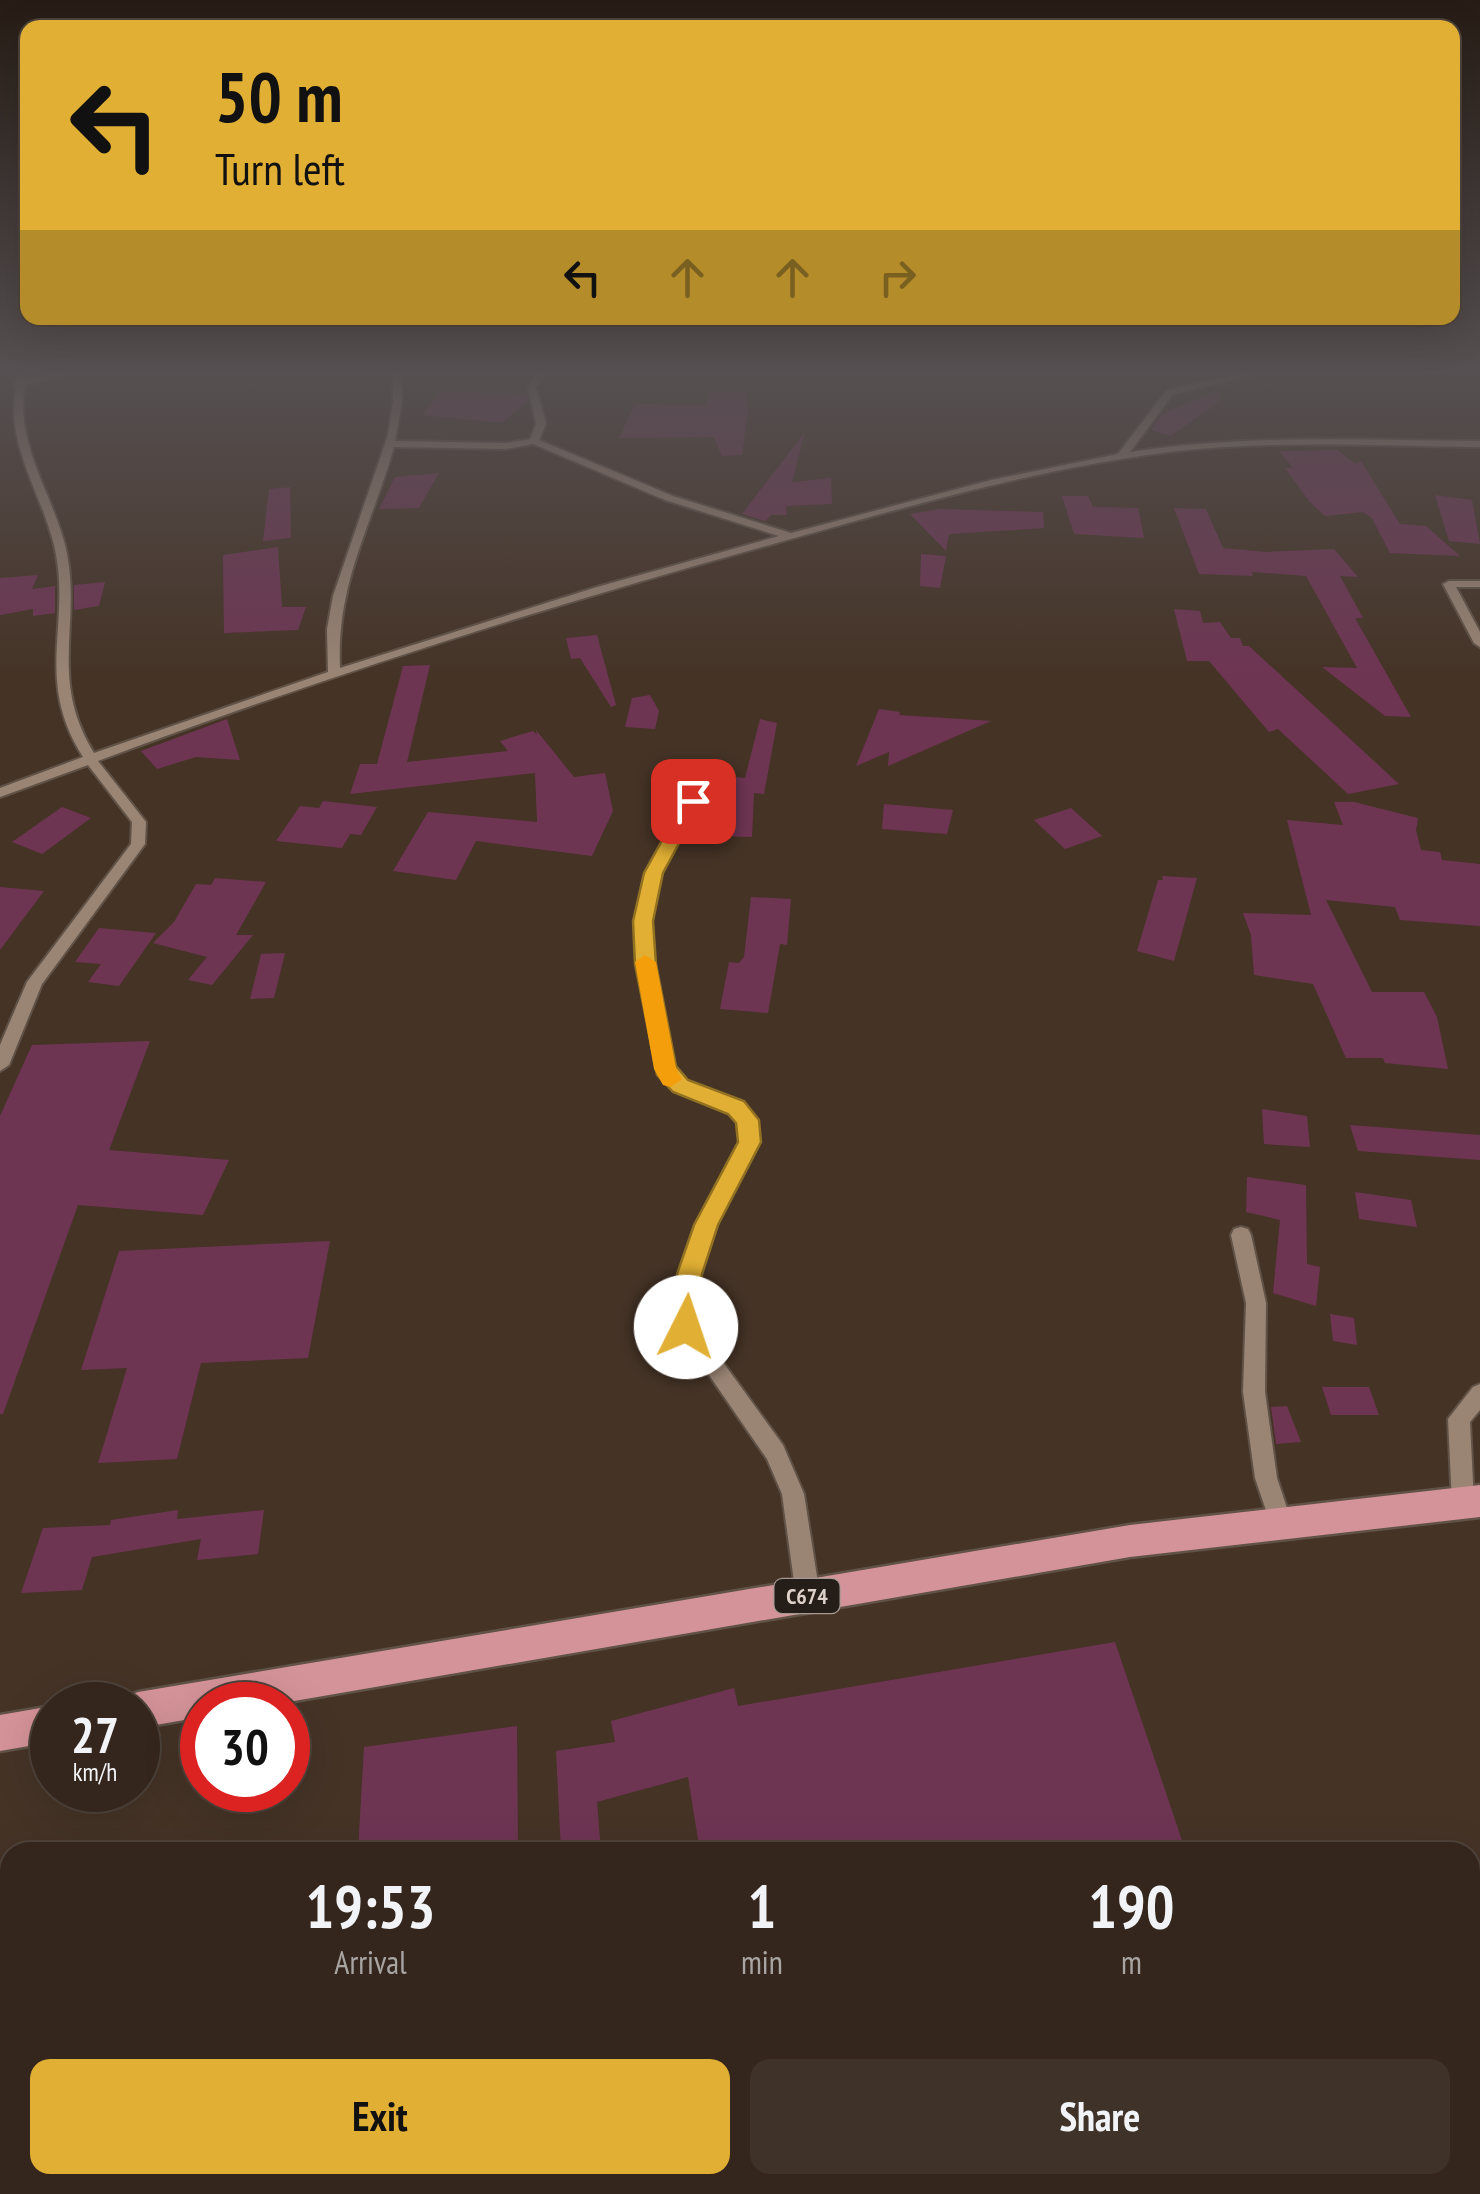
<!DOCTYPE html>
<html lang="en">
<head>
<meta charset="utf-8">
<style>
  body { margin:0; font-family:"PT Sans Narrow",sans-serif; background:#3f3229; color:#f1f3f6; height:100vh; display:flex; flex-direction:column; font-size:38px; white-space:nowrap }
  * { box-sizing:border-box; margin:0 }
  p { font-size:32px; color:#a9a5a3 }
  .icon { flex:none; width:55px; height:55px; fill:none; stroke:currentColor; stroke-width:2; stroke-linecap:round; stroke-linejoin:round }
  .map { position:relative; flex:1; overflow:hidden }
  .details { position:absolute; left:0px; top:1842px; width:1480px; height:352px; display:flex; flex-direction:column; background:#34261c; border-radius:30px 30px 0 0; box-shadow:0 10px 40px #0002,0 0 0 2px #4e433b }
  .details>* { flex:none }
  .hud { position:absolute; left:20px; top:20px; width:1440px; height:305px; border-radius:20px; box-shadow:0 10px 40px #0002,0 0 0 2px #4e433b; background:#e1af34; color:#111; overflow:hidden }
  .speed { position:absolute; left:30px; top:1682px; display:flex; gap:20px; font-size:50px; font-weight:700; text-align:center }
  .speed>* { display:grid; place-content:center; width:130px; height:130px; border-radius:50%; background:#34261c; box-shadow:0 10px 40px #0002,0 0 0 2px #4e433b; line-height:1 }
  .speed small { font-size:25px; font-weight:400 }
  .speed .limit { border:15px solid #d22; background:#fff; color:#111 }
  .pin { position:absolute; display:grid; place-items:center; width:85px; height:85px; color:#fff; margin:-42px; border-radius:20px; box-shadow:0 5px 15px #0006 }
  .me { position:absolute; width:110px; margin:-55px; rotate:4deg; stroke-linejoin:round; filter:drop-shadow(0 0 8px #0008) }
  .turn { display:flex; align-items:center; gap:35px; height:210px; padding:0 30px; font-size:45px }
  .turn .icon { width:130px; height:130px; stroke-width:2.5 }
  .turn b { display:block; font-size:70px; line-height:85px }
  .lanes { display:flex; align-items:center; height:95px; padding:0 30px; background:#0003; justify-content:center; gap:50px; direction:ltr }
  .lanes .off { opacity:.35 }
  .eta { display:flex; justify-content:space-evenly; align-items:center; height:170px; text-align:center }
  .eta b { font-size:60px; font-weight:800; line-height:70px }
  .button { display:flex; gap:20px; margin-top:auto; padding:20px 30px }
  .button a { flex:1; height:115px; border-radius:20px; background:#e1af34; color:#111; font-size:40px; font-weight:800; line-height:115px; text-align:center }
  .button a+a { background:#3f3229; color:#f1f3f6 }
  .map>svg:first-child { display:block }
  .building { fill:#6e3553 }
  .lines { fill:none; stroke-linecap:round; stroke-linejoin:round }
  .minor-casing { stroke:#605246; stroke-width:4 }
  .major-casing { stroke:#605246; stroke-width:5 }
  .minor { fill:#9a8575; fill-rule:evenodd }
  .major { fill:#d49398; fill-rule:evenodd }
  .route { fill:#e1af34; stroke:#927222; stroke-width:2.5 }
  .slow { fill:#f59e0b }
  .labels { text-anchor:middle; stroke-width:9; stroke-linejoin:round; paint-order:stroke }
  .shield { fill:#251d17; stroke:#a69b94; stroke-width:2.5 }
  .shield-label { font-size:22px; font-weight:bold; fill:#ddd1c9 }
</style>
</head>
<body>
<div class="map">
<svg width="1480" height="2194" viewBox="0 0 1480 2194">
  <rect width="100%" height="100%" fill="#453326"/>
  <g class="building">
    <path d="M745,391L748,411L742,455L722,456L714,437L619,438L635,404L706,405L709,392Z"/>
    <path d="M1218,391L1222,399L1171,436L1151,430L1162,414Z"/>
    <path d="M440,392L526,394L527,401L502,423L423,415Z"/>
    <path d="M805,432L792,482L831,478L832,504L786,506L787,515H771L765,521L742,514Z"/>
    <path d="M1338,450L1355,464L1361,461L1400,524L1426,526L1460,556L1390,553L1372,518L1363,512L1325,516L1309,501L1285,468H1293L1279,451Z"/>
    <path d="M439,473L419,508L379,509L395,477Z"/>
    <path d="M290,487L291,538L263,541L269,489Z"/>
    <path d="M1435,495L1472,500L1480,544L1449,541Z"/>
    <path d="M1062,496H1088L1093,507L1138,508L1144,538L1074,534Z"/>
    <path d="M1174,508L1206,509L1223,548L1266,552L1334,549L1358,577L1340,576L1363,618H1355L1411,717L1385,716L1322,667L1357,668L1306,576L1252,572L1253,576L1199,574Z"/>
    <path d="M939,509L1043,512L1044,528L949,534L946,551L910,514Z"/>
    <path d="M278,547L282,607H306L298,630L224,633L223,555Z"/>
    <path d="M921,554L946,556L940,588L920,586Z"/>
    <path d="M38,575L32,589L55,586V613L33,616V609L0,615V578Z"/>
    <path d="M105,582L99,606L74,610V585Z"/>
    <path d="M1174,609L1200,611L1203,623L1220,622L1231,638H1240L1243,646H1249L1399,784L1348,794L1278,729L1269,732L1209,661H1187Z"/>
    <path d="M597,635L616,705L611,707L580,658L571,659L566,638Z"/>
    <path d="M430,665L407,762L508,751L500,741L533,731L537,735L536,730L574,777L605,773L613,811L592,856L476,841L456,880L393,871L428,812L537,822L535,773L350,794L360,764H377L403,666Z"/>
    <path d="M650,695L659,711L655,729L625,727L632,698Z"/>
    <path d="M879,709L900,712L899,715L991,721L888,766L889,752L856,766Z"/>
    <path d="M227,719L240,760L196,757L157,769L141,751Z"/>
    <path d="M760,719L777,723L764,794L754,793L752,837L707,836L709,814H715L726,776L745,778Z"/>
    <path d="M323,801L377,807L361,835L350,834L342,848L276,841L300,806L319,808Z"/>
    <path d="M1334,802H1354L1418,818L1416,830L1421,850L1440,852L1442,860L1480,864V926L1400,920L1395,907L1326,900L1372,992H1424L1437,1017L1448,1069L1385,1063L1383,1058H1346L1313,984L1254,975L1251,935L1243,913L1311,915L1287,820L1343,825Z"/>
    <path d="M884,804L953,810L947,834L882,829Z"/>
    <path d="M62,807L91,818L42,854L12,842Z"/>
    <path d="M1071,808L1102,836L1065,849L1034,820Z"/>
    <path d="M1162,876L1197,878L1174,961L1137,951L1158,880H1163Z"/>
    <path d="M215,878L266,882L236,935H253L212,985L188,980L207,957L153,943L174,922L196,884L211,885Z"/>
    <path d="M0,887L44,891L0,950Z"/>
    <path d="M751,897L791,899L787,945L780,944L768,1013L720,1009L729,962L739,963L744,957Z"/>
    <path d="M99,928L156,933L119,986L88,982L101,964L75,962Z"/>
    <path d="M285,953L274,998L250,999L261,954Z"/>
    <path d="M150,1041L109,1150L229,1160L203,1215L78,1205L3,1414H0V1116L32,1045Z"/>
    <path d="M1262,1109L1307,1116L1310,1147L1264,1144Z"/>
    <path d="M1350,1125L1480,1135V1160L1358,1151Z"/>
    <path d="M1247,1177L1306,1185L1307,1264L1320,1267L1316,1306L1273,1293L1280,1220L1246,1212Z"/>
    <path d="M1355,1192L1411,1200L1417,1227L1359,1219Z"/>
    <path d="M330,1241L308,1358L201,1363L177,1459L98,1463L127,1368L81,1370L119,1251Z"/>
    <path d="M1330,1314L1354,1318L1357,1345L1333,1341Z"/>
    <path d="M1322,1387H1369L1379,1415H1331Z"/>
    <path d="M1287,1406L1301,1442L1276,1444L1271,1407Z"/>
    <path d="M178,1510L177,1519L264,1510L258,1554L197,1560L201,1539L92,1557L82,1590L21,1593L43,1528L110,1525L111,1520Z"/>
    <path d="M1115,1642L1186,1852H700L688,1777L597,1802L601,1852H561L556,1751L615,1742L611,1721L734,1688L738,1706Z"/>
    <path d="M517,1726L518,1852H358L364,1747Z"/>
  </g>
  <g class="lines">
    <defs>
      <g id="minor">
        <path d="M19,369H27L25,379L73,369H87L25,385C15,442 49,488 64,541C85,619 46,675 94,753L328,672L327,629L333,596L388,435L393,402V369H401L402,402L395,441L506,443L530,439L536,424L528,387L540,369H548L536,387L546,424L539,440L673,496L791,533L991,480L1118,454L1167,390L1267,369H1281L1173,394L1130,452C1246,434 1363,440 1480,441V447C1380,446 1278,440 1178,451C1041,467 906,507 773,544C544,607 320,678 98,761L146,822L145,844L42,984L9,1065L0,1071V1045L27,982L131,844L132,822L88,765L0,797V788L83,757C32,677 74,621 53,541C39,489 5,442 16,386L13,384L16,382ZM533,444L665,500L779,536L597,587L340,668C336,583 372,525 394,447L506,449Z"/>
        <path d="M1449,581H1480V587H1456L1480,632V647L1474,643L1443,584Z"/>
        <path d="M693,797L700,801L661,873L651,921L654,964L673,1067L686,1081L742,1103L756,1120L758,1142L715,1225L695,1297L696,1325L783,1445L804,1494L820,1596L816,1604L808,1608L800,1604L796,1596L782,1494L767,1459L676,1327L675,1297L696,1225L740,1142L738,1122L730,1113L674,1091L659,1074L638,964L635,921L647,873L686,801Z"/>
        <path d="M1241,1227L1248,1229L1251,1235L1266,1303L1265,1392L1277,1478L1292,1523L1289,1531L1281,1534L1273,1531L1255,1478L1243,1392L1246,1303L1231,1235L1234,1229Z"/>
        <path d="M1480,1384V1410L1470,1422L1474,1503L1471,1511L1463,1514L1455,1511L1452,1503L1448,1419L1473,1387Z"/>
      </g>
      <g id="major">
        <path d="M1480,1485V1517L1130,1557L271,1705H202V1717L138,1728V1705H122L125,1697L138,1692L1130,1525Z"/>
        <path d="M52,1706V1742L0,1751V1715Z"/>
      </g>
    </defs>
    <use href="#minor" class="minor-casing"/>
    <use href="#major" class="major-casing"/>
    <use href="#minor" class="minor"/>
    <use href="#major" class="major"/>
  </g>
  <linearGradient id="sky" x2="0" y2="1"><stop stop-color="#261c15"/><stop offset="0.55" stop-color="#565052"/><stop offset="1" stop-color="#565052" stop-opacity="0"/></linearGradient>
  <rect width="1480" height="676" fill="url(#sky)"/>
  <path class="route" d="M693,795L702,801L663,873L653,921L656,964L676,1066L688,1080L744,1101L759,1120L761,1142L718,1225L702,1274L695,1335L686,1339L676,1335L673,1327L677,1274L694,1225L738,1142L736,1123L728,1114L673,1092L657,1075L635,964L633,921L644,873L684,801Z"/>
  <path class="slow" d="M645,955L656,962L676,1068L682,1079L671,1087L663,1085L654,1069L635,962Z"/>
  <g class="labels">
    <rect class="shield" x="774.5" y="1579" width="65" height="34" rx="8"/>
    <g class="shield-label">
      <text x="807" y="1604">C674</text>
    </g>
  </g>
</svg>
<div class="speed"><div>27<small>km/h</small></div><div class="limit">30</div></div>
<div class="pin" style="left:693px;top:801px;background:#d93025"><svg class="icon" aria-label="arrive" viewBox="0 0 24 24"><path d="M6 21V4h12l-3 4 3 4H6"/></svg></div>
<svg class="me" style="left:686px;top:1327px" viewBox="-20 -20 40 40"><circle r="19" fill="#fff"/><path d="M0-13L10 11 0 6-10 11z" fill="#e1af34"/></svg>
<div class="hud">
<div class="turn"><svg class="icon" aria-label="left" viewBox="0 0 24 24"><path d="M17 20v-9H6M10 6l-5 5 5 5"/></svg><div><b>50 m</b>Turn left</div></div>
<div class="lanes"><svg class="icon" aria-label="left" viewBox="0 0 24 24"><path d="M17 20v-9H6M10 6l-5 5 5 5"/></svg><svg class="icon off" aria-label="ahead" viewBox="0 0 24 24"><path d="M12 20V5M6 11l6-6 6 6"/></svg><svg class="icon off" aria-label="ahead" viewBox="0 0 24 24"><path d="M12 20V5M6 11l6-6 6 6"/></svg><svg class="icon off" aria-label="right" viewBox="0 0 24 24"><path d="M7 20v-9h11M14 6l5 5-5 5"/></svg></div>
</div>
<section class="details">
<div class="eta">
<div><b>19:53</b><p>Arrival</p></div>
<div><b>1</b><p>min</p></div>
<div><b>190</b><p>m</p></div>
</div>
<div class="button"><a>Exit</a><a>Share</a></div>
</section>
</div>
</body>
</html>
